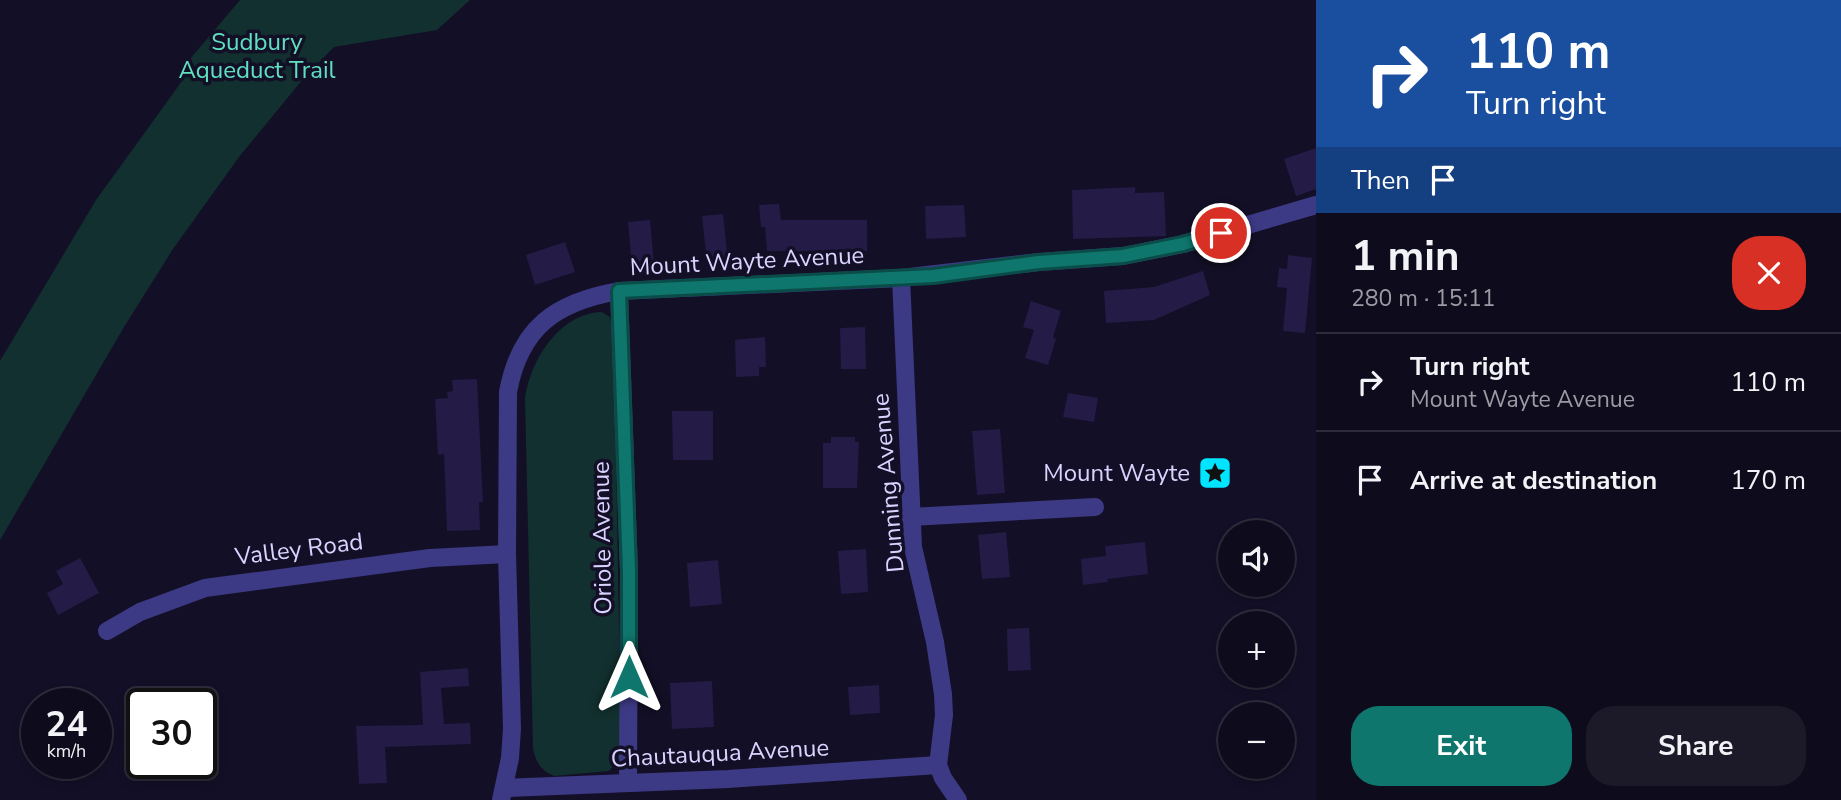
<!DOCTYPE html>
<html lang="en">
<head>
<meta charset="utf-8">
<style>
  body { margin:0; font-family:"Nunito Sans",sans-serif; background:#1c1929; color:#f1f3f6; height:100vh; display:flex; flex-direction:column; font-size:26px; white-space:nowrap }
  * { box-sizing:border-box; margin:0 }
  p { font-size:23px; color:#9b9ba3 }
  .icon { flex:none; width:38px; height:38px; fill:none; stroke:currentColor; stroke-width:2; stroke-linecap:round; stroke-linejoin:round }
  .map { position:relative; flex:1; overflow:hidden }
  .drawer { display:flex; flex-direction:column; background:#0e0b1c; width:525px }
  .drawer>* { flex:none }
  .guide { background:#1a4fa0; color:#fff; overflow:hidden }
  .fabs { position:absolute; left:1218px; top:520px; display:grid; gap:14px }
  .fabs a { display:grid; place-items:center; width:77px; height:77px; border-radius:50%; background:#0e0b1c; box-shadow:0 4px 10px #0003,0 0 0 2px #2e2b3b; font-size:35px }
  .speed { position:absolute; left:21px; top:688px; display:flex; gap:14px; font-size:35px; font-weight:700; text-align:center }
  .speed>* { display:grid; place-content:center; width:91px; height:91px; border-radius:50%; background:#0e0b1c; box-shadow:0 4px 10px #0003,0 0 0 2px #2e2b3b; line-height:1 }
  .speed small { font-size:18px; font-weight:400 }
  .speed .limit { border:4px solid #111; border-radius:10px; background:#fff; color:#111 }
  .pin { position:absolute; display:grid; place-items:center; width:60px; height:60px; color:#fff; margin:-30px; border:4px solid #fff; border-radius:50%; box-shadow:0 2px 7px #0007 }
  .me { position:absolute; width:77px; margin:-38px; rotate:0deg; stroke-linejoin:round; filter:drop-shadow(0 0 5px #0008) }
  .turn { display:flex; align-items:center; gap:24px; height:147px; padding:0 35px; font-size:32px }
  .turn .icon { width:91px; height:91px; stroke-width:2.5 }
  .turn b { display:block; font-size:49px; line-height:60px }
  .then { display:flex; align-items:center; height:66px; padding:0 35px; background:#0003; gap:14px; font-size:26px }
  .round { display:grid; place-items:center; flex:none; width:74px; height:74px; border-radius:28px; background:#1c1929 }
  .overview { display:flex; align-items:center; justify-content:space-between; height:119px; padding:0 35px }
  h1 { font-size:42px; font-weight:700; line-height:52px }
  .action { display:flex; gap:14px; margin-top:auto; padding:14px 35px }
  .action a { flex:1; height:80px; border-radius:28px; background:#0f766e; color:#fff; font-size:28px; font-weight:700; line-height:80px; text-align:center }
  .action a+a { background:#1c1929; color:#f1f3f6 }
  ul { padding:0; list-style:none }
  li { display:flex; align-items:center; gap:21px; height:98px; padding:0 35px; border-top:2px solid #2e2b3b }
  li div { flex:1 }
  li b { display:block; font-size:26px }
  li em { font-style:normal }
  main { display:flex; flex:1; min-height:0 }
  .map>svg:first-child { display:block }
  .green { fill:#12302f }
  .building { fill:#241b47 }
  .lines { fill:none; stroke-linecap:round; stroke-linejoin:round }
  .street { stroke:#3d3a85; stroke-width:18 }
  .route-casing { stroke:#0a4d48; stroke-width:18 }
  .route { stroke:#0f766e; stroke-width:12 }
  .labels { text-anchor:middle; stroke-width:7; stroke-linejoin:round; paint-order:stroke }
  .park-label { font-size:24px; fill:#5fe0c0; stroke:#130f26 }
  .street-label { font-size:24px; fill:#d9d4ff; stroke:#130f26 }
  .poi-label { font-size:24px; fill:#d9d4ff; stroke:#130f26; text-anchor:end }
</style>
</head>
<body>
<main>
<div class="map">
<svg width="1316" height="800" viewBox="0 0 1316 800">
  <rect width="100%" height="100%" fill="#130f26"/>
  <g class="green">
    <path d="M240,0H470L437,30L334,47L303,79L239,157L173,249L124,327L0,540V361L96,200L182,81L179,72Z"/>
    <path d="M602,312L610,317L614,333L621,749L620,758L609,771L554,776C541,771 535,761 533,748L525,398C530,361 559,313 602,312Z"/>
  </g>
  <g class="building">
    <path d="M1316,148V189L1296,196L1284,159Z"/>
    <path d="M1135,187V193L1164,192L1166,236L1073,239L1072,190Z"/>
    <path d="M779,204L781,220H867V251H767L765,227H761L759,205Z"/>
    <path d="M964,205L966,237L926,239L925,206Z"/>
    <path d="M723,214L728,261L707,263L702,216Z"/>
    <path d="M650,220L654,264L632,266L628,222Z"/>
    <path d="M565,242L575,272L535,285L526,255Z"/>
    <path d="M1288,255L1312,258L1305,333L1283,331L1287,288L1277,287L1279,268L1287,269Z"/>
    <path d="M1203,271L1210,295L1154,320L1106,323L1104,291L1154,287Z"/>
    <path d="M1031,301L1061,311L1053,337L1056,339L1048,365L1025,358L1034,330L1023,327Z"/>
    <path d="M865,327L866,369H841L840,328Z"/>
    <path d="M765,337L766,367H759V376L736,377L735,340Z"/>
    <path d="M477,379L483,502H479L480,530L447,531L444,454L438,455L435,399L448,398L447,392L453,391L452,380Z"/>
    <path d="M1068,393L1098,398L1094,422L1063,417Z"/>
    <path d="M672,411H713V460H673Z"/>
    <path d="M1000,429L1005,493L977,495L972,431Z"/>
    <path d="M831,437H855V442H859L857,488H823V443H831Z"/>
    <path d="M1006,532L1010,577L982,579L978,535Z"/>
    <path d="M1145,542L1148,574L1107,579L1108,582L1083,585L1081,559L1106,556L1105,546Z"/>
    <path d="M866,549L868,592L841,594L838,551Z"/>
    <path d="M80,558L99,593L58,615L47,593L63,584L56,571Z"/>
    <path d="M718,560L722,604L690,607L687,563Z"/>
    <path d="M1029,628L1031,670L1008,671L1007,629Z"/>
    <path d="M468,668L469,686L441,688L444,724L470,723L471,744L385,747L387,783L359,784L356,726L423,725L420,672Z"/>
    <path d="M712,681L714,727L672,729L670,683Z"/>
    <path d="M879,685L880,713L850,715L848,687Z"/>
  </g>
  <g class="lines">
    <g class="street">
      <path d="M901,278L913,547L935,642L943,694L944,715L938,765L943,778L958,800"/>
      <path d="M619,291L629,571L628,783"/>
      <path d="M910,517L1095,507"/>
      <path d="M107,631L140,612L205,588L430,558L507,554"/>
      <path d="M505,788L728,779L938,765"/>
      <path d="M501,800L510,758L512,729L507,554L508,392C520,327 556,302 619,291L901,278L1039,262L1123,256L1183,244L1316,205"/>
    </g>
  </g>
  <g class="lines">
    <defs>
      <path id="route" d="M629,677V571L619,291L933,276L1039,262L1123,256L1183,244L1221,233"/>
    </defs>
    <use href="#route" class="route-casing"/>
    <use href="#route" class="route"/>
  </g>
  <defs>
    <symbol id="sight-square" viewBox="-11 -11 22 22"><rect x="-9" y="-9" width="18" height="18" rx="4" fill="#00e5ff" stroke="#130f26"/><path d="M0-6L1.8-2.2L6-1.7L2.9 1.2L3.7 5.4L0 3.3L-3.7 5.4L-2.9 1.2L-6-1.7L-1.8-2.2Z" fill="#111"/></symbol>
  </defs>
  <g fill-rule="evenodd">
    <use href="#sight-square" x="1196" y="454" width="38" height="38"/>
  </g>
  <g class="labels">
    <g class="park-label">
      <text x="257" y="50">Sudbury<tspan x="257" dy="28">Aqueduct Trail</tspan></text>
    </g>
    <g class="street-label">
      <text transform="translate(747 261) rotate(-3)" y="8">Mount Wayte Avenue</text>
      <text transform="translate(888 483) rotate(-95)" y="8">Dunning Avenue</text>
      <text transform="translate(602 538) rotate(-91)" y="8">Oriole Avenue</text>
      <text transform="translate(299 549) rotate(-7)" y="8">Valley Road</text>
      <text transform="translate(720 753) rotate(-3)" y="8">Chautauqua Avenue</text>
    </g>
    <g class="poi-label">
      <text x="1190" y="481">Mount Wayte</text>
    </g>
  </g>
</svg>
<div class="fabs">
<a><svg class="icon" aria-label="sound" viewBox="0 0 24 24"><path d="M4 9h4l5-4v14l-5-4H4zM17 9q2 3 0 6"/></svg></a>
<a>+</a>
<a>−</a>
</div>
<div class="speed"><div>24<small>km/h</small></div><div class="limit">30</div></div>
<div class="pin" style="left:1221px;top:233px;background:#d93025"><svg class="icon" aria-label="arrive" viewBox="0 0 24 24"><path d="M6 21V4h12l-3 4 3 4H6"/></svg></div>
<svg class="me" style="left:629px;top:677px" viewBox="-20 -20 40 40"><path d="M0-17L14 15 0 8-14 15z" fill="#0f766e" stroke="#fff" stroke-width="4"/></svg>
</div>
<section class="drawer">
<div class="guide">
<div class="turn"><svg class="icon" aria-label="right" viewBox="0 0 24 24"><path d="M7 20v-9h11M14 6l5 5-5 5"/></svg><div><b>110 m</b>Turn right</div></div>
<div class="then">Then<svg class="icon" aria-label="arrive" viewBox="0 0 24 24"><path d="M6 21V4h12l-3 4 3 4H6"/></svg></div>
</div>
<div class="overview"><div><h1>1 min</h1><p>280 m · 15:11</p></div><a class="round" style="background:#d93025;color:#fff"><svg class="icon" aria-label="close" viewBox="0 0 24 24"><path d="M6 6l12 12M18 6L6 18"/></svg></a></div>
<ul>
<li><svg class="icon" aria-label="right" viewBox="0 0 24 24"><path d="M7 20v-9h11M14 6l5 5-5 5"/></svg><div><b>Turn right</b><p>Mount Wayte Avenue</p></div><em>110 m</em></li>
<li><svg class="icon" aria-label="arrive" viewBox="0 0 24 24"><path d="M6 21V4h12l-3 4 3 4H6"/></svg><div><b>Arrive at destination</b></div><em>170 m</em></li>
</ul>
<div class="action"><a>Exit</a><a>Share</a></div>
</section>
</main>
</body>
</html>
